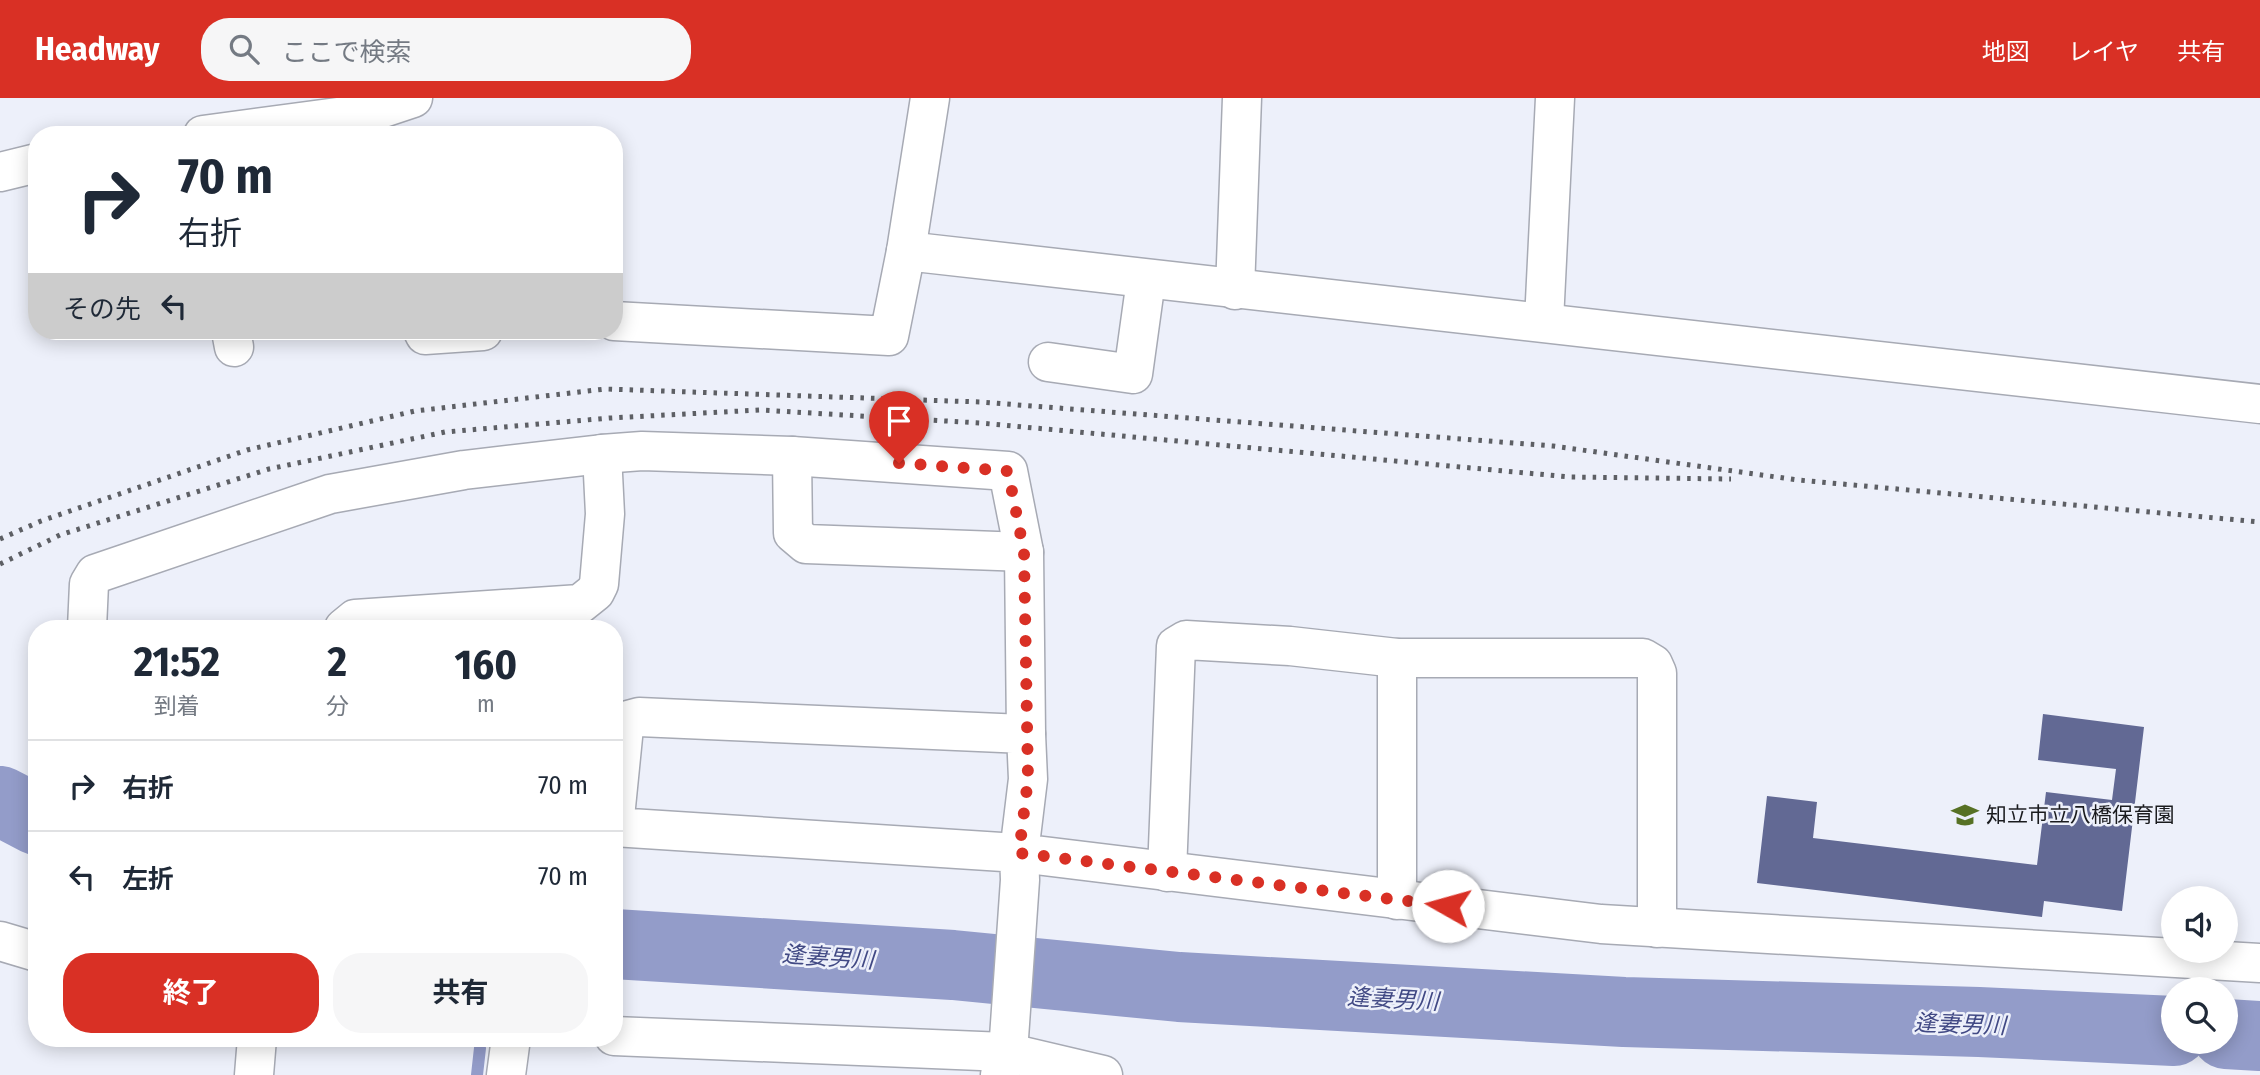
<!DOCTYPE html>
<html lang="ja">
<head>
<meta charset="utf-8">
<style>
  body { margin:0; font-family:"Fira Sans Condensed","Noto Sans JP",sans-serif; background:#f6f6f7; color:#1f2937; height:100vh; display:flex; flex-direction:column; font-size:26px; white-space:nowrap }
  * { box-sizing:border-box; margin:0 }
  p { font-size:23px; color:#747a83 }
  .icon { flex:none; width:38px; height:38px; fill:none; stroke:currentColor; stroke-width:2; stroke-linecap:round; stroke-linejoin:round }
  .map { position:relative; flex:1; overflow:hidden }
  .drawer { position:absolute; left:28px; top:522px; width:595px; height:427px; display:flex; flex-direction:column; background:#fff; border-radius:28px; box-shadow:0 4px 18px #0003 }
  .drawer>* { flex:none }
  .hud { position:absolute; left:28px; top:28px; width:595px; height:214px; border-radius:28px; box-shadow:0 4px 18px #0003; background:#fff; color:#1f2937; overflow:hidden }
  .tools { position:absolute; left:2161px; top:788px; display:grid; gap:14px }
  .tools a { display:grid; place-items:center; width:77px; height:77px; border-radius:50%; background:#fff; box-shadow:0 4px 18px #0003; font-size:35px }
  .pin { position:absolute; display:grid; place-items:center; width:60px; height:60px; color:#fff; margin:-72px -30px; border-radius:50% 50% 50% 0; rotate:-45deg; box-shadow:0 0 7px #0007 }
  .pin .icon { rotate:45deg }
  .me { position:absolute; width:77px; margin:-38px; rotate:277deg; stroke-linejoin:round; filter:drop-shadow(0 0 5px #0008) }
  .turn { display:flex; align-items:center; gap:24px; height:147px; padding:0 35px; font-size:32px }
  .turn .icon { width:91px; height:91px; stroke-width:2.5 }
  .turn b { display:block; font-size:49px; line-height:60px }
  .then { display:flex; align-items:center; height:66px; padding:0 35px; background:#0003; gap:14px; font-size:26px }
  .eta { display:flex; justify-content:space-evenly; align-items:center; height:119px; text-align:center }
  .eta b { font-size:42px; font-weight:700; line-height:49px }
  .button { display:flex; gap:14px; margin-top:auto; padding:14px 35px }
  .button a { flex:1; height:80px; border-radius:28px; background:#d93025; color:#fff; font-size:28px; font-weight:700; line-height:80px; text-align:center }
  .button a+a { background:#f6f6f7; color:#1f2937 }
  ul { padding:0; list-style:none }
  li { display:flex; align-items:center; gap:21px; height:91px; padding:0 35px; border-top:2px solid #e0e1e3 }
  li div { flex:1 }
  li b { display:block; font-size:26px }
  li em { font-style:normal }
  header { display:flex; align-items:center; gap:42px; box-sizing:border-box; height:98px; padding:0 35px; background:#d93025; color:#fff }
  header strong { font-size:33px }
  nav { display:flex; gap:38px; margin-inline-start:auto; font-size:24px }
  .search { width:490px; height:63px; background:#f6f6f7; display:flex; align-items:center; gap:18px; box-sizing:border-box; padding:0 24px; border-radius:28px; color:#747a83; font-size:26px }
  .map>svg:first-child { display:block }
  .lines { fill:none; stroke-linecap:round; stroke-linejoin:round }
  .stream { stroke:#939cc9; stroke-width:12 }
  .river { stroke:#939cc9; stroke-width:70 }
  .building { fill:#626994 }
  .minor-casing { stroke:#a7aab4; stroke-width:41 }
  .minor { stroke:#fff; stroke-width:38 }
  .rail { stroke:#5d5f64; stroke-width:5; stroke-dasharray:3.5 7; stroke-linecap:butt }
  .route { stroke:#d93025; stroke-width:12; stroke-dasharray:0 21.6 }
  .labels { text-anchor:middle; stroke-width:5; stroke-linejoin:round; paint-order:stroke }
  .poi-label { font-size:21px; fill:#1a1b1e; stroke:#edf0fa; text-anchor:start }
  .water-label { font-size:23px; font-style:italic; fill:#414984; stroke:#edf0fa }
</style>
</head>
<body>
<header>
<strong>Headway</strong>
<div class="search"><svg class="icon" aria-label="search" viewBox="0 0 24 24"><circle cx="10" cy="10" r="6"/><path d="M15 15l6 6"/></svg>ここで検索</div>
<nav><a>地図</a><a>レイヤ</a><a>共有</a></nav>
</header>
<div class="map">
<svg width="2260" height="977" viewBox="0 0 2260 977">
  <rect width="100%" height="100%" fill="#edf0fa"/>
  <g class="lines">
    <path class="stream" d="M477,977L480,950"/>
    <g class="river">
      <path d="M0,703L37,722"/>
      <path d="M614,846L953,867L1179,889L1624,914L1979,924L2174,933"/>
      <path d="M2226,936L2260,938"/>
    </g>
  </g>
  <path class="building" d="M2043,616L2144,629L2122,813L2044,803L2042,819L1757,785L1767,698L1817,704L1813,740L2037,767L2046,694L2112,702L2116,671L2038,662Z"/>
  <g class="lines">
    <defs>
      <g id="minor">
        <path d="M203,37L368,15L413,0"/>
        <path d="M0,74L37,65"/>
        <path d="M906,153L930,0"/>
        <path d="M1235,192L1242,0"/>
        <path d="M614,223L889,238L906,153L2260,306"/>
        <path d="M1544,223L1555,0"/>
        <path d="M231,233L234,249"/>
        <path d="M423,233L425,237L483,233"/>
        <path d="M1048,264L1133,276L1146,182"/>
        <path d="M792,358L793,435L806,446L1024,454"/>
        <path d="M87,530L89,486L95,476L330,396L464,372L602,356L642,353L792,358L1008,373L1024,454L1026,636"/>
        <path d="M344,530L355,521L580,506L595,494L599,486L605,416L602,356"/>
        <path d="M1397,560V802"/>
        <path d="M1167,774L1176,548L1186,542L1290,548L1397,560H1643L1653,566L1657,575V830"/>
        <path d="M0,843L37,854"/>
        <path d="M614,938L1005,954L1103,977"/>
        <path d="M254,977L257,940"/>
        <path d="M506,977L511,940"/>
        <path d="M1000,977L1009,940L1020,782L1019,755L1028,681L1026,636L639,619L628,622L624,629L614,729L1019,755L1601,826L2260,865"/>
      </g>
    </defs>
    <use href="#minor" class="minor-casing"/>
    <use href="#minor" class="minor"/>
    <g class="rail">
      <path d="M0,441L41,423L247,352L415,313L605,291L980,304L1553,348L1798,382L2260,424"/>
      <path d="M0,466L60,437L269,371L445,334L610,320L760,312L980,325L1570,379L1731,381"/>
    </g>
  </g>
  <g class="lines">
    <path class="route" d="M899,365L1008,373L1024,454L1028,681L1019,755L1448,808"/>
  </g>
  <defs>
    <symbol id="school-bare" viewBox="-9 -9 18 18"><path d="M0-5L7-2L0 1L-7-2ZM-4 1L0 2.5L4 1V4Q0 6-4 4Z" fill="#577124" stroke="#edf0fa" stroke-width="2.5" paint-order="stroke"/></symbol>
  </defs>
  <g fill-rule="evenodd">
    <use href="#school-bare" x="1946" y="698" width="38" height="38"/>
  </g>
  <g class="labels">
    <g class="poi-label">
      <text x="1986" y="724">知立市立八橋保育園</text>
    </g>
    <g class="water-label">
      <text transform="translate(828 859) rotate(4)" y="8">逢妻男川</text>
      <text transform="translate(1393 901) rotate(3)" y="8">逢妻男川</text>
      <text transform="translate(1960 926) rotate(2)" y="8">逢妻男川</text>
    </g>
  </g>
</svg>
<div class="tools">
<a><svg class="icon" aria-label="sound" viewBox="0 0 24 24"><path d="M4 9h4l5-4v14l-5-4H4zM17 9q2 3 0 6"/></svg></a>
<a><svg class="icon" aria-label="search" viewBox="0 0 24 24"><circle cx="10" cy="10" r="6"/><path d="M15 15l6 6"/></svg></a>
</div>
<div class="pin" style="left:899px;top:365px;background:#d93025"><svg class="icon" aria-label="arrive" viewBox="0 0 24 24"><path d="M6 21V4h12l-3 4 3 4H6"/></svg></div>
<svg class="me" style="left:1448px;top:808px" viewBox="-20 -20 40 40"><circle r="19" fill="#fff"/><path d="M0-13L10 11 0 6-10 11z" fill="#d93025"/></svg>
<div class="hud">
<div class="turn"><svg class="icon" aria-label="right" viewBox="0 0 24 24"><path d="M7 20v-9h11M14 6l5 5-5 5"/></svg><div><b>70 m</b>右折</div></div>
<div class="then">その先<svg class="icon" aria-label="left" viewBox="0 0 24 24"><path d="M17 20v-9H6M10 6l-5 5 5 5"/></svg></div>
</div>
<section class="drawer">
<div class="eta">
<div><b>21:52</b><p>到着</p></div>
<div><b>2</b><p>分</p></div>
<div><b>160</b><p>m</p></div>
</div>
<ul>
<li><svg class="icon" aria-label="right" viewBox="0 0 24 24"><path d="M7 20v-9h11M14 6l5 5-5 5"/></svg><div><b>右折</b></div><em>70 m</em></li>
<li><svg class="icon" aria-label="left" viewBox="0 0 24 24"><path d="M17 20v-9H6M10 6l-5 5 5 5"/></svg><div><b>左折</b></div><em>70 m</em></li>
</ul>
<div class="button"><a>終了</a><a>共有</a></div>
</section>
</div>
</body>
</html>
